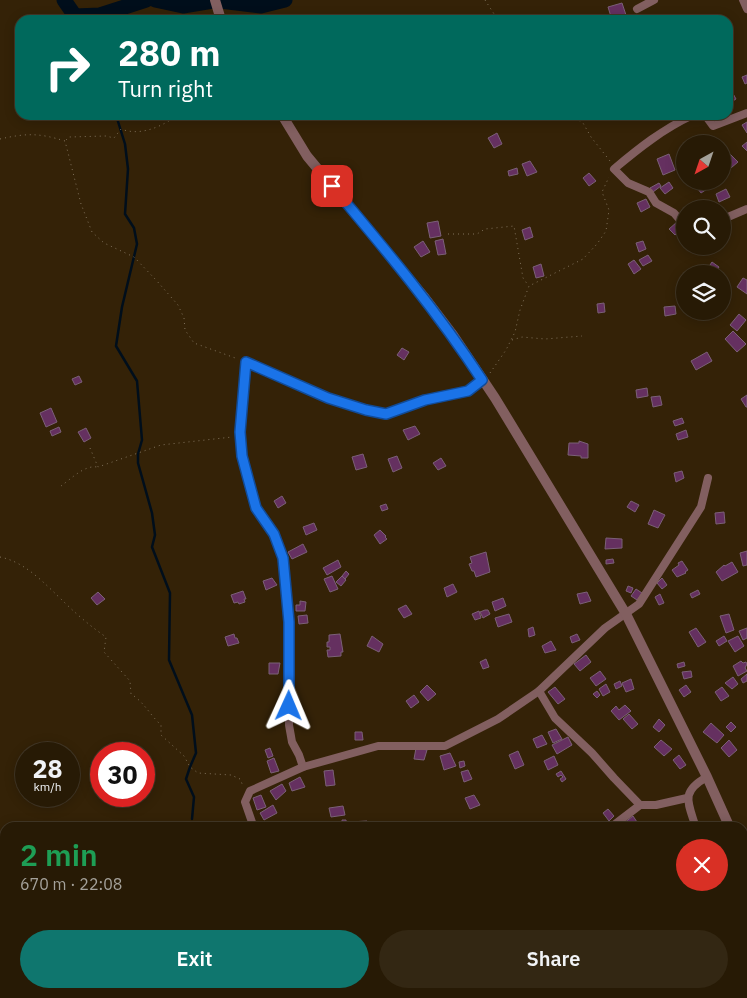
<!DOCTYPE html>
<html lang="en">
<head>
<meta charset="utf-8">
<style>
  body { margin:0; font-family:"IBM Plex Sans",sans-serif; background:#332713; color:#f1f3f6; height:100vh; display:flex; flex-direction:column; font-size:19px; white-space:nowrap }
  * { box-sizing:border-box; margin:0 }
  p { font-size:16px; color:#a4a19a }
  .icon { flex:none; width:28px; height:28px; fill:none; stroke:currentColor; stroke-width:2; stroke-linecap:round; stroke-linejoin:round }
  .map { position:relative; flex:1; overflow:hidden }
  .sheet { position:absolute; left:0px; top:822px; width:748px; height:176px; display:flex; flex-direction:column; background:#271a05; border-radius:15px 15px 0 0; box-shadow:0 2px 12px #0003,0 0 0 1px #433827 }
  .sheet>* { flex:none }
  .guide { position:absolute; left:15px; top:15px; width:718px; height:105px; border-radius:15px; box-shadow:0 2px 12px #0003,0 0 0 1px #433827; background:#00695c; color:#fff; overflow:hidden }
  .needle { width:32px; rotate:220deg }
  .fabs { position:absolute; left:676px; top:135px; display:grid; gap:10px }
  .fabs a { display:grid; place-items:center; width:55px; height:55px; border-radius:50%; background:#271a05; box-shadow:0 2px 12px #0003,0 0 0 1px #433827; font-size:25px }
  .speed { position:absolute; left:15px; top:742px; display:flex; gap:10px; font-size:25px; font-weight:700; text-align:center }
  .speed>* { display:grid; place-content:center; width:65px; height:65px; border-radius:50%; background:#271a05; box-shadow:0 2px 12px #0003,0 0 0 1px #433827; line-height:1 }
  .speed small { font-size:12px; font-weight:400 }
  .speed .limit { border:8px solid #d22; background:#fff; color:#111 }
  .pin { position:absolute; display:grid; place-items:center; width:42px; height:42px; color:#fff; margin:-21px; border-radius:10px; box-shadow:0 2px 8px #0006 }
  .me { position:absolute; width:55px; margin:-28px; rotate:1deg; stroke-linejoin:round; filter:drop-shadow(0 0 4px #0008) }
  .turn { display:flex; align-items:center; gap:18px; height:105px; padding:0 20px; font-size:22px }
  .turn .icon { width:65px; height:65px; stroke-width:2.5 }
  .turn b { display:block; font-size:35px; line-height:42px }
  .round { display:grid; place-items:center; flex:none; width:52px; height:52px; border-radius:26px; background:#332713 }
  .summary { display:flex; align-items:center; justify-content:space-between; height:85px; padding:0 20px }
  h1 { font-size:30px; font-weight:600; line-height:38px; color:#1e9e55 }
  .button { display:flex; gap:10px; margin-top:auto; padding:10px 20px }
  .button a { flex:1; height:58px; border-radius:30px; background:#0f766e; color:#fff; font-size:20px; font-weight:600; line-height:58px; text-align:center }
  .button a+a { background:#332713; color:#f1f3f6 }
  .map>svg:first-child { display:block }
  .lines { fill:none; stroke-linecap:round; stroke-linejoin:round }
  .stream { stroke:#000e1b; stroke-width:2.5 }
  .river { stroke:#000e1b; stroke-width:15 }
  .building { fill:#653060; stroke:#7b6077 }
  .path { stroke:#81725c; stroke-width:1; stroke-dasharray:1 4; stroke-linecap:butt }
  .minor { stroke:#825f60; stroke-width:8 }
  .tertiary { stroke:#825f60; stroke-width:10 }
  .route-casing { stroke:#114b97; stroke-width:12 }
  .route { stroke:#1a73e8; stroke-width:9 }
</style>
</head>
<body>
<div class="map">
<svg width="747" height="998" viewBox="0 0 747 998">
  <rect width="100%" height="100%" fill="#342207"/>
  <g class="lines">
    <g class="stream">
      <path d="M75,16L77,20"/>
      <path d="M116,115L125,144L128,169L125,214L134,228L137,244L122,307L116,346L137,381L142,440L138,454V463L152,513L155,535L152,547L170,593L169,660L192,715L196,753L190,767L186,779L194,797L192,819"/>
    </g>
    <g class="river">
      <path d="M64,0L75,16L100,15L146,0"/>
      <path d="M155,0L183,6L213,1"/>
      <path d="M220,1L261,6L285,0"/>
    </g>
  </g>
  <g class="building">
    <path d="M622,3L626,15L618,18V20H612L608,7Z"/>
    <path d="M747,75V83L745,84L742,77Z"/>
    <path d="M731,90L736,99L728,104V92Z"/>
    <path d="M747,122V133L742,125Z"/>
    <path d="M497,133L502,144L494,148L488,138Z"/>
    <path d="M747,142V151L742,146Z"/>
    <path d="M669,154L675,170L663,175L657,159Z"/>
    <path d="M730,154L738,162L725,173L722,170V162Z"/>
    <path d="M530,161L537,172L527,176L522,164Z"/>
    <path d="M517,168L518,174L509,176L508,171Z"/>
    <path d="M589,173L596,181L589,186L583,178Z"/>
    <path d="M701,181L707,189L701,193L695,185Z"/>
    <path d="M669,182L673,188L665,194L660,188Z"/>
    <path d="M659,183L661,186L653,192L650,188Z"/>
    <path d="M726,189L730,197L719,202L716,194Z"/>
    <path d="M646,199L650,207L641,212L637,203Z"/>
    <path d="M438,221L441,236L430,238L427,223Z"/>
    <path d="M677,222L683,228L675,235L669,229Z"/>
    <path d="M530,227L533,237L525,240L522,230Z"/>
    <path d="M443,239L446,254L438,255L435,241Z"/>
    <path d="M423,241L430,252L421,257L414,247Z"/>
    <path d="M643,241L646,249L639,252L636,243Z"/>
    <path d="M648,255L652,261L643,266L639,260Z"/>
    <path d="M634,260L641,269L634,274L628,264Z"/>
    <path d="M712,262L719,267L717,270L710,265Z"/>
    <path d="M541,264L544,276L536,278L533,267Z"/>
    <path d="M743,278L747,280V294L737,287Z"/>
    <path d="M604,303L605,312L598,313L597,304Z"/>
    <path d="M675,306L676,314L665,316L664,307Z"/>
    <path d="M739,314L746,320L737,331L730,325Z"/>
    <path d="M733,331L746,344L737,352L725,339Z"/>
    <path d="M402,348L409,352L404,360L397,355Z"/>
    <path d="M707,352L712,361L696,370L691,361Z"/>
    <path d="M79,376L82,382L75,385L72,379Z"/>
    <path d="M647,388L648,396L637,398L636,390Z"/>
    <path d="M747,395V407H746L741,399Z"/>
    <path d="M660,396L662,405L653,407L651,397Z"/>
    <path d="M51,408L57,422L46,427L40,413Z"/>
    <path d="M682,418L684,423L675,426L673,421Z"/>
    <path d="M415,426L420,434L408,440L403,430Z"/>
    <path d="M59,427L61,432L52,436L50,431Z"/>
    <path d="M86,428L91,438L84,442L78,432Z"/>
    <path d="M686,430L688,437L678,440L676,434Z"/>
    <path d="M579,441L588,444V458H581V456L568,455L569,443H579Z"/>
    <path d="M363,454L367,467L356,470L352,457Z"/>
    <path d="M397,456L402,468L393,472L388,459Z"/>
    <path d="M441,458L446,466L438,470L433,463Z"/>
    <path d="M682,471L684,478L676,482L674,473Z"/>
    <path d="M282,496L286,503L278,508L274,501Z"/>
    <path d="M631,501L639,505L635,512L627,507Z"/>
    <path d="M386,504L388,509L382,511L380,506Z"/>
    <path d="M654,510L665,515L658,528L648,524Z"/>
    <path d="M724,512L725,523L716,524L715,513Z"/>
    <path d="M314,523L317,530L306,535L303,527Z"/>
    <path d="M380,530L386,536L385,537L387,539L380,544L374,535Z"/>
    <path d="M606,538L622,539V548L605,549Z"/>
    <path d="M303,544L307,552L292,559L288,552Z"/>
    <path d="M747,551V565L743,566L740,553Z"/>
    <path d="M486,552L490,572L476,577L474,571H472L469,564L472,563L470,557Z"/>
    <path d="M613,559L614,563L606,564V560Z"/>
    <path d="M338,560L341,567L327,575L323,568Z"/>
    <path d="M682,561L688,570L685,572L686,573L677,577L672,570L679,565L678,563Z"/>
    <path d="M732,562L738,572L722,581L716,572L724,565L725,566Z"/>
    <path d="M346,571L349,574L345,579L342,576Z"/>
    <path d="M332,576L338,589L330,592L324,579Z"/>
    <path d="M342,576L346,580L341,586L336,582Z"/>
    <path d="M272,578L277,585L266,590L263,581Z"/>
    <path d="M662,578L667,585L662,589L657,583Z"/>
    <path d="M453,584L457,592L447,597L444,588Z"/>
    <path d="M628,586L633,588L631,593L626,591Z"/>
    <path d="M636,589L642,593L637,600L631,596Z"/>
    <path d="M698,590L700,594L692,598L690,594Z"/>
    <path d="M243,591L246,599H244L245,602L239,604L238,602L234,603L231,595Z"/>
    <path d="M98,592L105,599L97,605L91,598Z"/>
    <path d="M587,592L591,601L580,604L577,594Z"/>
    <path d="M660,594L664,603L659,605L655,597Z"/>
    <path d="M503,598L506,606L495,611L492,602Z"/>
    <path d="M300,601L306,602L305,611H296V605H300Z"/>
    <path d="M406,605L412,614L404,618L398,609Z"/>
    <path d="M485,610H488L490,614L483,618L480,612Z"/>
    <path d="M479,611L481,618L475,620L472,614Z"/>
    <path d="M509,614L512,622L498,627L495,618Z"/>
    <path d="M729,614L734,630L726,633L720,616Z"/>
    <path d="M307,615L308,623L299,624L298,616Z"/>
    <path d="M533,627L535,635L529,637L528,629Z"/>
    <path d="M696,628L706,642L698,647L689,632Z"/>
    <path d="M747,628V638L743,640L739,631Z"/>
    <path d="M234,634L235,638H237L239,643L228,646L225,637Z"/>
    <path d="M340,634L343,652H341V656L328,657L327,650H330V647H327V642H329V635Z"/>
    <path d="M577,634L580,640L572,643L570,637Z"/>
    <path d="M372,636L383,644L379,652L367,646Z"/>
    <path d="M724,636L727,641L719,646L716,641Z"/>
    <path d="M738,636L744,646L735,652L728,641Z"/>
    <path d="M551,641L556,650L545,653L542,646Z"/>
    <path d="M586,655L591,662L580,671L574,664Z"/>
    <path d="M486,659L489,667L483,669L480,662Z"/>
    <path d="M741,661L743,663L746,662L747,664L745,668L747,671L738,676L733,666Z"/>
    <path d="M684,662L685,666L678,668L677,664Z"/>
    <path d="M269,663H280L278,674H269Z"/>
    <path d="M600,671L606,679L596,686L590,678Z"/>
    <path d="M691,671L692,677L684,679L682,672Z"/>
    <path d="M747,674V681L743,683L741,679Z"/>
    <path d="M733,677L738,684L732,689L725,683Z"/>
    <path d="M631,679L634,689L626,692L622,683Z"/>
    <path d="M620,681L622,686L616,689L614,684Z"/>
    <path d="M606,684L610,692L603,696L599,689Z"/>
    <path d="M427,685L436,694L428,701L420,692Z"/>
    <path d="M686,685L691,692L684,697L679,690Z"/>
    <path d="M555,687L565,699L558,704L548,692Z"/>
    <path d="M722,687L729,696L721,701L715,692Z"/>
    <path d="M597,691L600,695L597,698L593,694Z"/>
    <path d="M414,695L419,702L411,708L406,701Z"/>
    <path d="M625,705L631,711L619,720L611,711L616,706L619,710Z"/>
    <path d="M629,714L638,724L632,729L623,719Z"/>
    <path d="M659,719L665,725L659,732L653,727Z"/>
    <path d="M731,722L736,727L731,732L726,727Z"/>
    <path d="M711,723L724,735L717,743L703,732Z"/>
    <path d="M556,729L562,739L553,743L548,732Z"/>
    <path d="M355,732H362L363,740H355Z"/>
    <path d="M542,735L547,744L537,748L533,739Z"/>
    <path d="M568,737L572,745L557,754L552,745Z"/>
    <path d="M661,740L672,749L664,756L654,747Z"/>
    <path d="M729,740L737,750L729,757L721,748Z"/>
    <path d="M270,748L273,756L268,758L265,750Z"/>
    <path d="M416,748L427,750L424,760L414,759Z"/>
    <path d="M518,751L524,765L515,769L509,755Z"/>
    <path d="M450,753L456,766L444,770L440,756Z"/>
    <path d="M679,755L686,765L680,769L673,760Z"/>
    <path d="M554,756L558,765L548,770L544,761Z"/>
    <path d="M274,758L279,771L271,773L267,761Z"/>
    <path d="M464,761L465,766L460,768L459,762Z"/>
    <path d="M333,770L335,785L326,786L324,771Z"/>
    <path d="M468,770L472,779L464,782L461,772Z"/>
    <path d="M561,771L566,779L562,782L560,779L563,777L561,775L558,777L556,774Z"/>
    <path d="M300,777L305,787L292,791L289,783Z"/>
    <path d="M282,784L286,791L276,800L270,791Z"/>
    <path d="M261,795L266,807L257,810L253,798Z"/>
    <path d="M474,795L480,805L470,809L465,798Z"/>
    <path d="M273,805L277,813L264,820L260,813Z"/>
    <path d="M343,806L345,815L331,817L329,808Z"/>
    <path d="M608,809L614,816L609,821L603,813Z"/>
    <path d="M633,816L639,825L636,828H627L624,823Z"/>
    <path d="M342,820H346L347,828H342Z"/>
    <path d="M367,821V828H351L350,822Z"/>
    <path d="M217,823L218,828H206V827Z"/>
    <path d="M747,947V959L742,960V948Z"/>
    <path d="M747,987V998H734L733,994H742V988Z"/>
    <path d="M172,994H184L185,995L183,998H174Z"/>
    <rect x="264" y="994" width="13" height="4"/>
    <path d="M297,994H308L309,998H297Z"/>
    <path d="M314,994H326L327,998H315Z"/>
    <path d="M601,994L602,998H592V997Z"/>
    <path d="M606,994H618L619,996L608,998Z"/>
    <path d="M633,994H645L646,997L635,998Z"/>
  </g>
  <g class="lines">
    <g class="path">
      <path d="M485,0L498,20"/>
      <path d="M571,115L583,123L591,137L610,161"/>
      <path d="M579,118L582,115"/>
      <path d="M0,139C27,133 39,133 65,141L81,204L92,232L104,243L134,257L156,280L178,305L184,318L185,330L194,343L238,359"/>
      <path d="M66,140L69,137L106,136L114,138L121,129C139,136 159,128 175,117L180,120L188,119L192,115"/>
      <path d="M448,234H477L485,229L514,226L523,278L528,285"/>
      <path d="M512,340L522,337L545,339L582,336"/>
      <path d="M490,373L506,350L515,332L520,310L529,286L583,259L597,244L606,231L609,210L602,192L609,177"/>
      <path d="M90,448L98,467L161,445L232,437"/>
      <path d="M61,486C71,479 84,465 97,467"/>
      <path d="M0,557C25,562 43,582 61,599C75,613 90,626 106,637L104,652L130,681L131,694C144,702 150,715 161,725V735L184,756L190,767L198,773L231,775L240,779L243,786"/>
      <path d="M30,998L35,994"/>
      <path d="M65,998L67,994"/>
    </g>
    <g class="minor">
      <path d="M743,0L747,9"/>
      <path d="M637,9L654,0"/>
      <path d="M705,115L713,126L747,113"/>
      <path d="M722,224L728,217L747,209"/>
      <path d="M685,226L674,213L656,203L649,192L628,183L614,169C639,148 663,129 693,115"/>
      <path d="M303,767L299,755L292,742L289,725V622L283,558L274,534L256,508L242,456L240,432L246,362L328,398L366,410L386,414L425,400L468,391L482,380"/>
      <path d="M687,798L656,805H640L614,778L592,753L555,718L539,691L605,628L639,604L701,507L708,478"/>
      <path d="M254,828L245,802L250,791L303,767L378,746H445L498,719L539,691"/>
      <path d="M610,828L640,805"/>
      <path d="M696,828C688,802 680,792 707,777"/>
      <path d="M348,994L349,998"/>
      <path d="M716,994L717,998"/>
    </g>
    <g class="tertiary">
      <path d="M215,0L221,20"/>
      <path d="M282,115L307,156L425,298L453,335L495,398L626,614L707,777L730,828"/>
      <path d="M742,853L747,861"/>
    </g>
  </g>
  <g class="lines">
    <defs>
      <path id="route" d="M289,706V622L283,558L274,534L256,508L242,456L240,432L246,362L328,398L366,410L386,414L425,400L468,391L482,380C437,311 385,249 332,186"/>
    </defs>
    <use href="#route" class="route-casing"/>
    <use href="#route" class="route"/>
  </g>
</svg>
<div class="fabs">
<a><svg class="needle" viewBox="-14 -14 28 28"><path d="M0-13l5 13h-10z" fill="#e53935"/><path d="M0 13l5-13h-10z" fill="#a4a19a"/></svg></a>
<a><svg class="icon" aria-label="search" viewBox="0 0 24 24"><circle cx="10" cy="10" r="6"/><path d="M15 15l6 6"/></svg></a>
<a><svg class="icon" aria-label="layers" viewBox="0 0 24 24"><path d="M12 4l9 5-9 5-9-5zM3 14l9 5 9-5"/></svg></a>
</div>
<div class="speed"><div>28<small>km/h</small></div><div class="limit">30</div></div>
<div class="pin" style="left:332px;top:186px;background:#d93025"><svg class="icon" aria-label="arrive" viewBox="0 0 24 24"><path d="M6 21V4h12l-3 4 3 4H6"/></svg></div>
<svg class="me" style="left:289px;top:706px" viewBox="-20 -20 40 40"><path d="M0-17L14 15 0 8-14 15z" fill="#1a73e8" stroke="#fff" stroke-width="4"/></svg>
<div class="guide">
<div class="turn"><svg class="icon" aria-label="right" viewBox="0 0 24 24"><path d="M7 20v-9h11M14 6l5 5-5 5"/></svg><div><b>280 m</b>Turn right</div></div>
</div>
<section class="sheet">
<div class="summary"><div><h1>2 min</h1><p>670 m · 22:08</p></div><a class="round" style="background:#d93025;color:#fff"><svg class="icon" aria-label="close" viewBox="0 0 24 24"><path d="M6 6l12 12M18 6L6 18"/></svg></a></div>
<div class="button"><a>Exit</a><a>Share</a></div>
</section>
</div>
</body>
</html>
